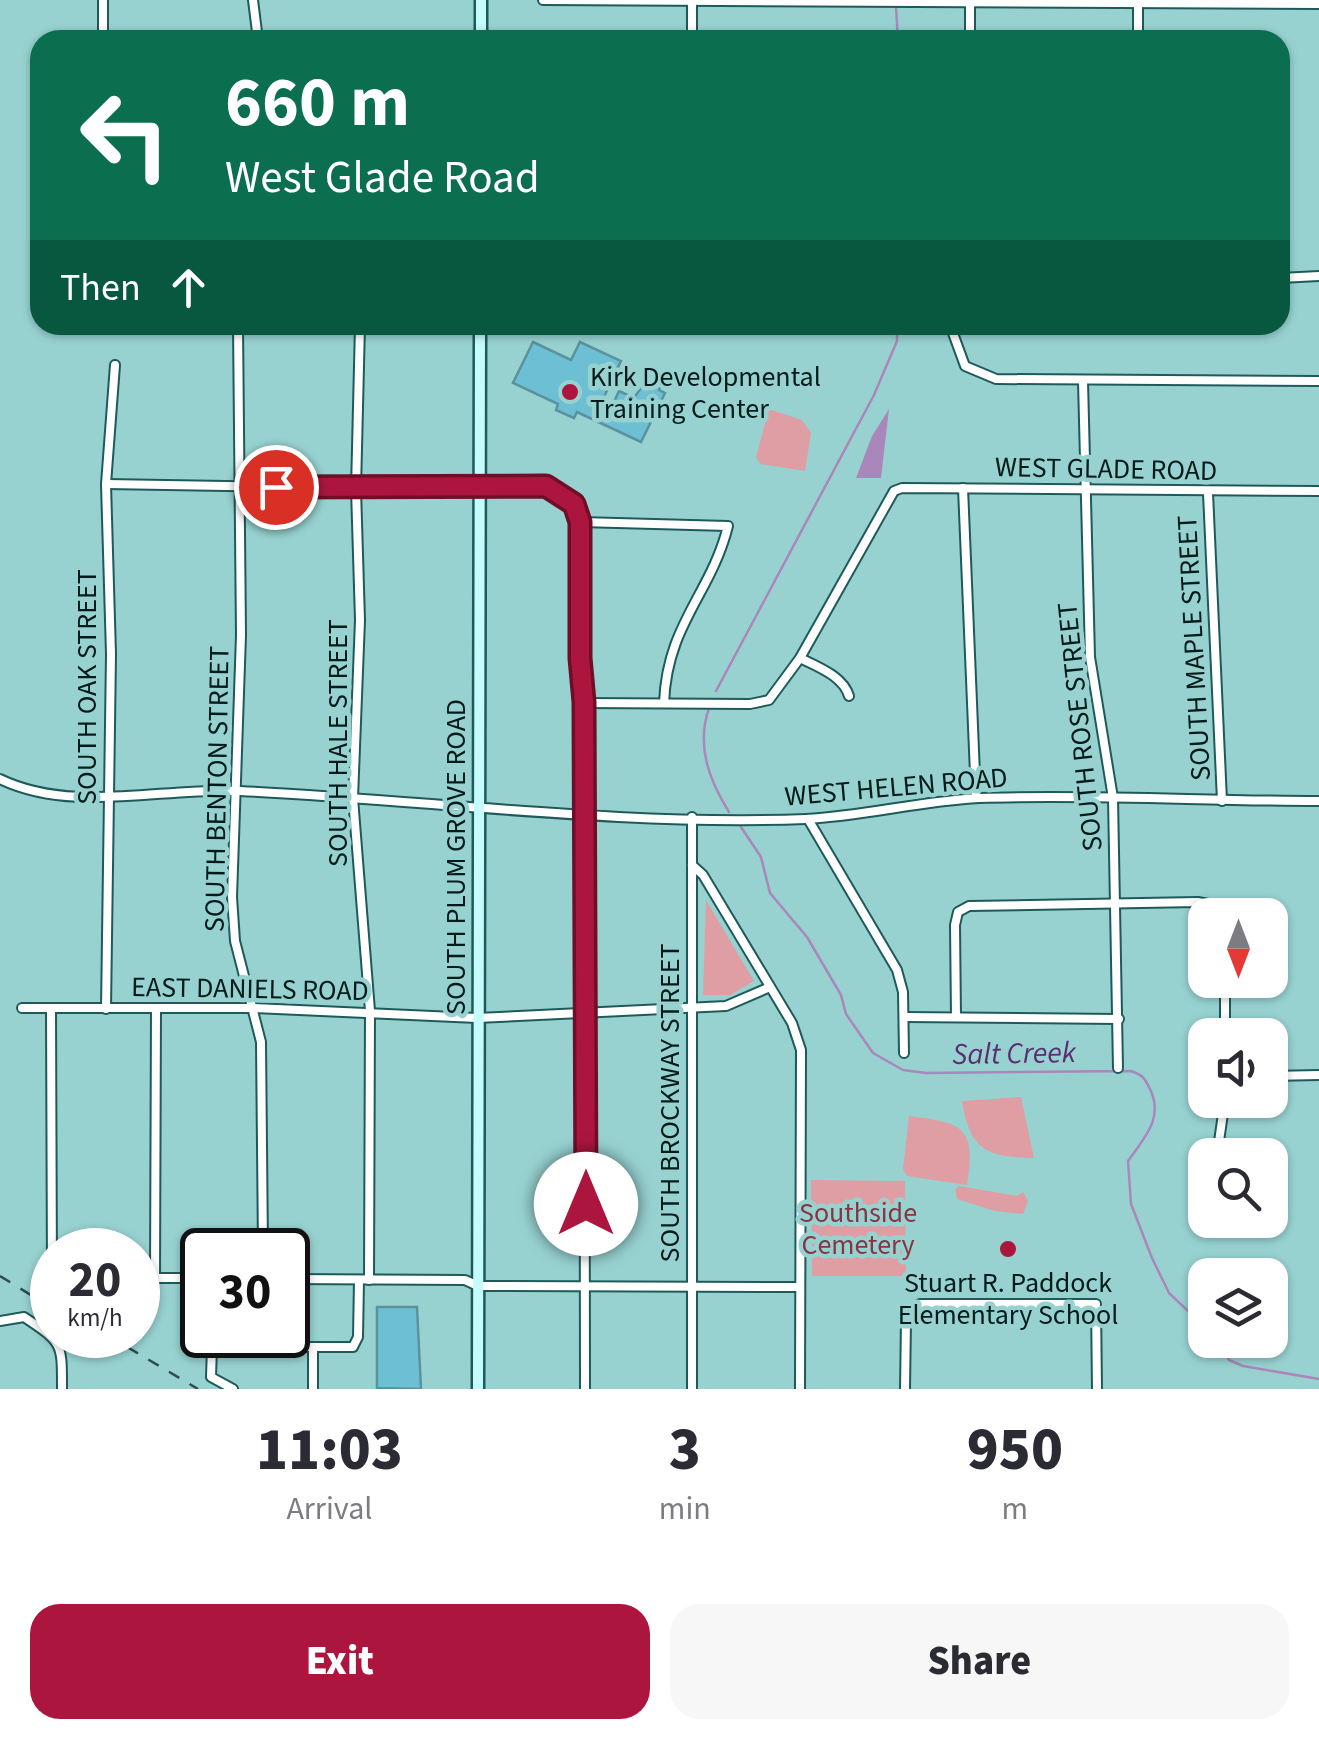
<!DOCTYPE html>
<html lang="en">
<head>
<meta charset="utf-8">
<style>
  body { margin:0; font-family:"Source Sans 3",sans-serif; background:#f7f7f7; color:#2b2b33; height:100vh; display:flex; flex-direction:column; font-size:38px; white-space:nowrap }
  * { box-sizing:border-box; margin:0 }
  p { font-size:32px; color:#7c7c81 }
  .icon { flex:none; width:55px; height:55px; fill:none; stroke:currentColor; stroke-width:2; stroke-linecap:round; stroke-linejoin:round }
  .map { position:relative; height:1389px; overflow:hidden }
  .sheet { display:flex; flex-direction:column; background:#fff; flex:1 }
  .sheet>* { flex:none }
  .top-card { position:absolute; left:30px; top:30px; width:1260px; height:305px; border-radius:30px; box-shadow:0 2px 8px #0004; background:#0b6e4f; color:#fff; overflow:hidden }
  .needle { width:65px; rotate:180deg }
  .fabs { position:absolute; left:1188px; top:898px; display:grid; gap:20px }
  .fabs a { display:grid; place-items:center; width:100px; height:100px; border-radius:20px; background:#fff; box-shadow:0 2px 8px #0004; font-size:50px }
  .speed { position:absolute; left:30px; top:1228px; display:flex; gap:20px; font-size:50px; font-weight:700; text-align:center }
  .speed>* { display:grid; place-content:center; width:130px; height:130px; border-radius:50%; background:#fff; box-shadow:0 2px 8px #0004; line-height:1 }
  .speed small { font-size:25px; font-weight:400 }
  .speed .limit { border:5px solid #111; border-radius:15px; background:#fff; color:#111 }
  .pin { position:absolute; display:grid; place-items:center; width:85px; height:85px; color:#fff; margin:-42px; border:5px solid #fff; border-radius:50%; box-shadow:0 2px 10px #0007 }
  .me { position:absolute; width:110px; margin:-55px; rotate:0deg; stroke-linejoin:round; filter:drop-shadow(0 0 8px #0008) }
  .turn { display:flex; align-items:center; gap:35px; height:210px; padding:0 30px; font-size:45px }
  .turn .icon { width:130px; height:130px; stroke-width:2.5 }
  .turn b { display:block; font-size:70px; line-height:85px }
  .then { display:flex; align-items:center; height:95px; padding:0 30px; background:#0003; gap:20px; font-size:38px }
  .eta { display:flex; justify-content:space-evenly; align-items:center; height:170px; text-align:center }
  .eta b { font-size:60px; font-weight:800; line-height:70px }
  .cta { display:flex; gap:20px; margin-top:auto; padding:20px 30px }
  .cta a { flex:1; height:115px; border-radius:30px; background:#ac163e; color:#fff; font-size:40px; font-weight:800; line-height:115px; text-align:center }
  .cta a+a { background:#f7f7f7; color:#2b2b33 }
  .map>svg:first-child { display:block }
  .green { fill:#df9ea3 }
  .water { fill:#aa87bb }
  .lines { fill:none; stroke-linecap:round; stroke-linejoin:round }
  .stream { stroke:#aa87bb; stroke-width:2.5 }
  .building { fill:#6dc0d3; stroke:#5b929e; stroke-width:2.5 }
  .minor-casing { stroke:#1f5a5a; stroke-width:12 }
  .secondary-casing { stroke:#1f5a5a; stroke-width:15 }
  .minor { stroke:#fff; stroke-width:8 }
  .secondary { stroke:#c5fbfb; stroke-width:10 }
  .rail { stroke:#2b4d4c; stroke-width:2.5; stroke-dasharray:12 12; stroke-linecap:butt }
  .route-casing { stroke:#700e28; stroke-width:25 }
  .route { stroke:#ac163e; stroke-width:18 }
  .poi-dot { fill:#ac163e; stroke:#97d2d1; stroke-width:4 }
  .labels { text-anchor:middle; stroke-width:9; stroke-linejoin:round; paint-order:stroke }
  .poi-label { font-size:28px; fill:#021a19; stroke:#97d2d1; text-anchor:start }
  .street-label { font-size:28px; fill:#021a19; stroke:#97d2d1 }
  .park-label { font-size:28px; fill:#883441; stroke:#97d2d1 }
  .water-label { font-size:30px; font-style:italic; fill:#5b2e6f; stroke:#97d2d1 }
</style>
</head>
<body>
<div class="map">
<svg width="1319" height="1389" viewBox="0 0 1319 1389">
  <rect width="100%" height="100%" fill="#97d2d1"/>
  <g class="green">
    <path d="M769,409L802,420L811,433L805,471L760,464L756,457Z"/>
    <path d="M706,900L754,981L730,995H703Z"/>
    <path d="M1021,1097L1034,1158C987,1157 970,1151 962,1101Z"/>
    <path d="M909,1116C964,1123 976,1127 967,1185L907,1176L903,1169Z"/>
    <path d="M811,1180L905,1181L906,1276H812Z"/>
    <path d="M959,1186L1017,1196L1023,1192L1028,1201L1023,1214L995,1211L957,1199L955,1189Z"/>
  </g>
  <path class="water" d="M889,409L881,478H856L872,436Z"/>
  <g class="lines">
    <g class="stream">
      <path d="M896,7L898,40"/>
      <path d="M716,691L874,395L897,341V325"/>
      <path d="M709,708C696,746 709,780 729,812"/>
      <path d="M739,824L761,857L770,893L807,937L841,995L846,1014L873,1053L903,1070L926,1073L1131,1071C1142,1075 1144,1077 1149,1087C1165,1117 1145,1137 1128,1161L1131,1204L1152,1258L1169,1293L1205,1327"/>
      <path d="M1217,1340L1229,1360L1243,1366L1319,1379"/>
    </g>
  </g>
  <g class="building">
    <path d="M533,342L571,360L580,342L621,361L603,399L613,404L619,391L634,398L651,374L664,380L659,390L665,393L641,442L577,412L574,418L556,410L558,404L513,383Z"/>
    <path d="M377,1307H417L421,1389L377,1388Z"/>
  </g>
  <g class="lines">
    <defs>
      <g id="minor">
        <path d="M253,0L258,40"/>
        <path d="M543,0L1319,4"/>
        <path d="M970,2V40"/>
        <path d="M1138,3V40"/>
        <path d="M103,40V0"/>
        <path d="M692,40V0"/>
        <path d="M1280,278L1319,276"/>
        <path d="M238,325L241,635L232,897L235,941L261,1042L263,1250"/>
        <path d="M360,325L356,489L360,620L353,798L370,1011L369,1280"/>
        <path d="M950,325L965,366L996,379L1319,381"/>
        <path d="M1083,381L1090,657L1113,798L1118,1068"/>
        <path d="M106,484L468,490C511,490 563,469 580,522L579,658L584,703L585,1389"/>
        <path d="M963,488L976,798"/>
        <path d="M1208,493L1222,801"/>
        <path d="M580,522L728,526C711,594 667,624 664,703"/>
        <path d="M800,658C818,667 843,676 849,696"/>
        <path d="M584,703L750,704L769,700L800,658L894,491L902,488L1319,491"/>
        <path d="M0,779C72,814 163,787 240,791C428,800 617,826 806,819C864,816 921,801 979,798C1092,794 1206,801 1319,801"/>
        <path d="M692,817V1389"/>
        <path d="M808,819L897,970L903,992L904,1053"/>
        <path d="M692,865L703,875L792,1023L801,1050L800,1389"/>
        <path d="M1225,980V1035"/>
        <path d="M22,1008H254L477,1018L726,1006L770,987"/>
        <path d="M51,1008L52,1274"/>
        <path d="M106,1009L111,654L106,484L115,365"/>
        <path d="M904,1017L1119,1019"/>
        <path d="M956,1017L955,925L958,912L969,906L1198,902L1219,906L1222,915"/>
        <path d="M1270,1076L1319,1075"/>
        <path d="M1217,1155L1225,1100"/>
        <path d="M138,1278H202"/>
        <path d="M155,1278L156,1009"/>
        <path d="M288,1279L465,1280L478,1286L800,1287"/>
        <path d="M0,1321L24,1317C63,1343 62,1343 62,1389"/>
        <path d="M313,1347V1389"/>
        <path d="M233,1389L211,1377L212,1347H353L358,1337L359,1280"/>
        <path d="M905,1389L906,1320L910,1310L920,1304H1096L1097,1389"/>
      </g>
      <g id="secondary">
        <path d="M481,40V0"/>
        <path d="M478,1389L480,325"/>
      </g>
    </defs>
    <use href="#minor" class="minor-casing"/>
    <use href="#secondary" class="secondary-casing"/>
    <use href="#minor" class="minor"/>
    <use href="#secondary" class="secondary"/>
    <g class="rail">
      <path d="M0,1276L52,1308"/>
      <path d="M107,1335L198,1389"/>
    </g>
  </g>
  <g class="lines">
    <defs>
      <path id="route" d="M276,487L546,486L574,504L580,522V658L584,702L586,1204"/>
    </defs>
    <use href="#route" class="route-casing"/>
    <use href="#route" class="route"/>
  </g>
  <g class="poi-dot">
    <circle cx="570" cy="392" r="10"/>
    <circle cx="1008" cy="1249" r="10"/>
  </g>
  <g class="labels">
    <g class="poi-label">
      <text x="590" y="386">Kirk Developmental<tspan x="590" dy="32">Training Center</tspan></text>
      <text x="1008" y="1292" text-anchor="middle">Stuart R. Paddock<tspan x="1008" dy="32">Elementary School</tspan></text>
    </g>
    <g class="street-label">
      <text transform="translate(1106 468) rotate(1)" y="10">WEST GLADE ROAD</text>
      <text transform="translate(1193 648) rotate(-93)" y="10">SOUTH MAPLE STREET</text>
      <text transform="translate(86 687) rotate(-90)" y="10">SOUTH OAK STREET</text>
      <text transform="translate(1079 727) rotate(-96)" y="10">SOUTH ROSE STREET</text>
      <text transform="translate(337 743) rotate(-90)" y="10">SOUTH HALE STREET</text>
      <text transform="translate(896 786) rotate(-5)" y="10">WEST HELEN ROAD</text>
      <text transform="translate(216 789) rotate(-89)" y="10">SOUTH BENTON STREET</text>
      <text transform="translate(455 857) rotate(-90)" y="10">SOUTH PLUM GROVE ROAD</text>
      <text transform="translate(250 988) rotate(1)" y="10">EAST DANIELS ROAD</text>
      <text transform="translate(669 1103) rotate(-90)" y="10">SOUTH BROCKWAY STREET</text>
    </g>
    <g class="park-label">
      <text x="858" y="1222">Southside<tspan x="858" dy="32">Cemetery</tspan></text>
    </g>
    <g class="water-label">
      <text transform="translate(1014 1053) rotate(-1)" y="10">Salt Creek</text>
    </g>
  </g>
</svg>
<div class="fabs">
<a><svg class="needle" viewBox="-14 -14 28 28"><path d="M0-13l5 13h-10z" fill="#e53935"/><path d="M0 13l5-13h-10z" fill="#7c7c81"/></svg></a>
<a><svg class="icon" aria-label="sound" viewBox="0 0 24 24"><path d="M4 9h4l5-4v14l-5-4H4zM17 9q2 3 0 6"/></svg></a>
<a><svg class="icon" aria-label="search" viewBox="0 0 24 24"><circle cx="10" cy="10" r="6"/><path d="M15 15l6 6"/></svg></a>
<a><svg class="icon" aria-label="layers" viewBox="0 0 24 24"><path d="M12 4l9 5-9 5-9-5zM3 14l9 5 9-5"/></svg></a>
</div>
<div class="speed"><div>20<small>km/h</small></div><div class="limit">30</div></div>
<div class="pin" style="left:276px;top:487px;background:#d93025"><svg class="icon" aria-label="arrive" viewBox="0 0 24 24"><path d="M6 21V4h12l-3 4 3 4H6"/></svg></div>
<svg class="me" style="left:586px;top:1204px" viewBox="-20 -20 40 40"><circle r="19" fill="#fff"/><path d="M0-13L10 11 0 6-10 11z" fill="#ac163e"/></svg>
<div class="top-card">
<div class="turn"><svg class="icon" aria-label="left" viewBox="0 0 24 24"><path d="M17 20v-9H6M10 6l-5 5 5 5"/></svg><div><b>660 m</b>West Glade Road</div></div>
<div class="then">Then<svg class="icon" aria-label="ahead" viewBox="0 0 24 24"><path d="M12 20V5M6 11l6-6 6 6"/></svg></div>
</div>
</div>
<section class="sheet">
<div class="eta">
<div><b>11:03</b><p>Arrival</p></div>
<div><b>3</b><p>min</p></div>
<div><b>950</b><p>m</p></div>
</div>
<div class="cta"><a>Exit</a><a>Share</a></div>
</section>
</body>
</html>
